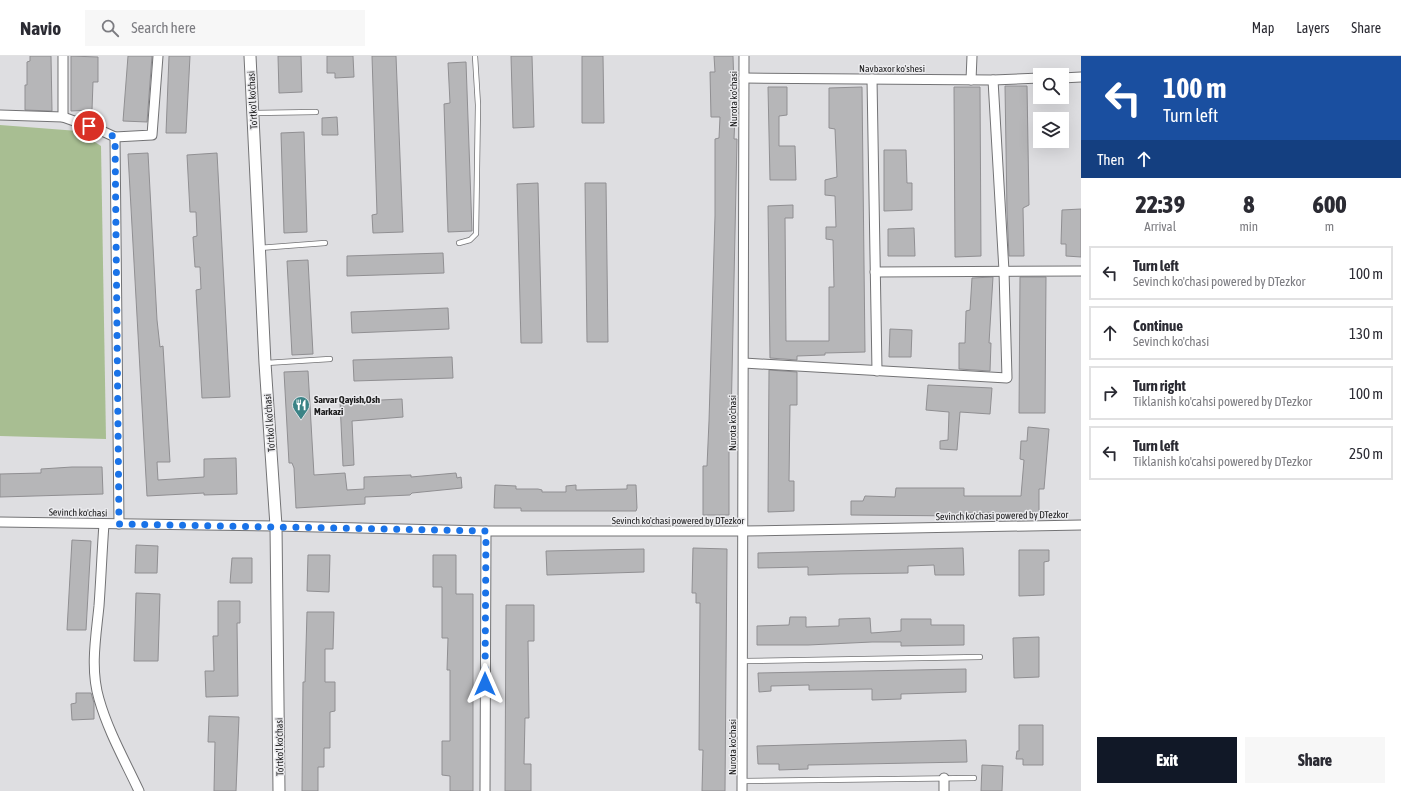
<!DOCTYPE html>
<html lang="en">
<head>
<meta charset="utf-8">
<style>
  body { margin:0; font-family:"Asap Condensed",sans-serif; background:#f7f7f7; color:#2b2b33; height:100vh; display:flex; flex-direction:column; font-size:15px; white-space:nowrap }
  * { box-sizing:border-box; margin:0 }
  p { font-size:13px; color:#7c7c81 }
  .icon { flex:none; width:22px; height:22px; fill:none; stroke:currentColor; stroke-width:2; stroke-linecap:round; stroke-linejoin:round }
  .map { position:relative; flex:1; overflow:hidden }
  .side { display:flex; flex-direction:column; background:#fff; width:320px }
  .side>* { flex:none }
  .banner { background:#1a4fa0; color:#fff; overflow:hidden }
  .buttons { position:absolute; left:1033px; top:12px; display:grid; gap:8px }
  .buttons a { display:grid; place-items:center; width:36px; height:36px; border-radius:0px; background:#fff; box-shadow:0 4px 16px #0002; font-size:20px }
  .pin { position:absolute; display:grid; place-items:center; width:34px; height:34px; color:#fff; margin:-17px; border:2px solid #fff; border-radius:50%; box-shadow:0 1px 4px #0007 }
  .me { position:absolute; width:44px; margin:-22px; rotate:0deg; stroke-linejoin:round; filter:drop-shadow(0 0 3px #0008) }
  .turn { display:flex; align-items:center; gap:14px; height:84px; padding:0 16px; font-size:18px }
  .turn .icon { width:52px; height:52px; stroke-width:2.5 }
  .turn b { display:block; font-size:28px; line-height:34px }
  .then { display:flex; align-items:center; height:38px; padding:0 16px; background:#0003; gap:8px; font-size:15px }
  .eta { display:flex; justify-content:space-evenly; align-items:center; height:68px; text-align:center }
  .eta b { font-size:24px; font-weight:800; line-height:28px }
  .button { display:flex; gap:8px; margin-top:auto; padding:8px 16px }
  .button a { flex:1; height:46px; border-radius:0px; background:#111827; color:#fff; font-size:16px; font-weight:800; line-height:46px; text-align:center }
  .button a+a { background:#f7f7f7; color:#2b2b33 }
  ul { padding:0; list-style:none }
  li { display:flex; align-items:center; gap:12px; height:54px; margin:0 8px 6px; padding:0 8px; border:2px solid #e1e1e2; border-radius:0px }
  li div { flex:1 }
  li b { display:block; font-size:15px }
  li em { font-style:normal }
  header { display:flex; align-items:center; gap:24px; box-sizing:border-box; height:56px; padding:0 20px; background:#fff; border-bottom:1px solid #e1e1e2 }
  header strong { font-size:19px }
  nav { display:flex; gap:22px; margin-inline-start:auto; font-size:14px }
  .search { width:280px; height:36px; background:#f7f7f7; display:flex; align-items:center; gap:10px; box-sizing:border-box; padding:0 14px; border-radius:0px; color:#7c7c81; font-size:15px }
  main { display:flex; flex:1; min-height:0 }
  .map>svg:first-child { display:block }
  .green { fill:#a8be92 }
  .building { fill:#b6b6b8; stroke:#908f92 }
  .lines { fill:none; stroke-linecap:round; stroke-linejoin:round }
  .service-casing { stroke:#737375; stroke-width:6 }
  .minor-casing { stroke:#737375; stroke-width:11 }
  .tertiary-casing { stroke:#737375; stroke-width:13 }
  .service { stroke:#fff; stroke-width:4.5 }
  .minor { stroke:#fff; stroke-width:9 }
  .tertiary { stroke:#fff; stroke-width:11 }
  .route { stroke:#1a73e8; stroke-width:7; stroke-dasharray:0 12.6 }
  .labels { text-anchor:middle; stroke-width:3; stroke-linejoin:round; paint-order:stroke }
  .street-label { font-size:10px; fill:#1c1c1d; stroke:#ebebee }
  .poi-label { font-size:10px; font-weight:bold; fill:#1c1c1d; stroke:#ebebee; text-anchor:start }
</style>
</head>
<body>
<header>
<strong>Navio</strong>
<div class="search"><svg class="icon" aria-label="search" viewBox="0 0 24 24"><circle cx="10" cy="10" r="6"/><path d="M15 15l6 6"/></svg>Search here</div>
<nav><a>Map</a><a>Layers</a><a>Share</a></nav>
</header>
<main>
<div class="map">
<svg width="1081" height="735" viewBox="0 0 1081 735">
  <rect width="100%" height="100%" fill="#dedee1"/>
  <path class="green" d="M0,69L78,75L101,90L106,383L0,380Z"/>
  <g class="building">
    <path d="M30,0H51L52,55L25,54V29H27V6L30,5Z"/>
    <path d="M71,0L98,1V26H93L92,54L71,55Z"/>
    <path d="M128,0H152L147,66L123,65Z"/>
    <path d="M169,0H190L186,77H166Z"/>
    <path d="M278,0H301L302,36L279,37Z"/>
    <path d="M327,0H353L354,21L335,22V17H327Z"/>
    <path d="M372,0H396L403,176L373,177L372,159L377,158Z"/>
    <path d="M511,0H532L534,71L513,72Z"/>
    <path d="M582,0H603L604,67H582Z"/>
    <path d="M714,0H733L735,61L734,83H737L731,366L729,396V459H703V410H707L709,365L715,160V83L719,82L720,61H711L710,16H715Z"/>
    <path d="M466,6L472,175L448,176L444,48L450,47L448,7Z"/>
    <path d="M1005,30H1027L1029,149L1023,152L1024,200H1009L1007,156Z"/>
    <path d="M768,31H787V59L779,60V90H795L796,124H770Z"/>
    <path d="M862,31L865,296L825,297V299L797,300V304L770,302L768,150L793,149V162H785L786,285H829V231H834L833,184L826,183V171H836L835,140L825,139V124L837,121L835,73L829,72V32Z"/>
    <path d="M954,31H980L981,200L955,201Z"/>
    <path d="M337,61L338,79H322V62Z"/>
    <path d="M304,76L307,176L284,177L281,77Z"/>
    <path d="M884,94H906L907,127H912V154L884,155Z"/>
    <path d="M148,97L157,264L160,291L163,290L170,406H157L158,424L204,421V403L236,402L237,438L204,439V437L147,440L128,98Z"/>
    <path d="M217,97L230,341L202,342L196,234L201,233L200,211H195L193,181L197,180L196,156H190L187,99Z"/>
    <path d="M538,127L542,287H521L517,128Z"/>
    <path d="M585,127H606L608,286H587Z"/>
    <path d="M1081,153V201L1066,200V188H1061L1062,154Z"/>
    <path d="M914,172L915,200H888V173Z"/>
    <path d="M443,197L444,217L347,220V200Z"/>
    <path d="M308,204L313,298L292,299L287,205Z"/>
    <path d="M993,221L989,287H991L990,315L959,313V287H965L966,255L970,254L972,222Z"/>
    <path d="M1020,221H1046L1045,357H1019Z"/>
    <path d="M448,252L449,273L352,277L351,256Z"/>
    <path d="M890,273L912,274L911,301H889Z"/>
    <path d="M452,301L453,322L354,325L353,304Z"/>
    <path d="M769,314L797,316V349H790L789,425H794V455L768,456Z"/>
    <path d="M308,315L314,419L345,417L347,434L364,433V421L411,419V421L456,417L457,422L461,421L462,432L412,437L410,439L365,441V448L296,452L294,412L292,407H289L284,316Z"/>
    <path d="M928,329L992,332L990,358L960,356L957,394L940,393V385L948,384L949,356L926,354Z"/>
    <path d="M402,343L403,361L352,365L354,409L343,410L340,346Z"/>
    <path d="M1028,371L1049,373L1044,433H1039V458L964,457V460L851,459V445H863L865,440L895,441L896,432H964V440H1021L1024,404L1020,403L1021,385H1027Z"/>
    <path d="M72,411H102L103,438L0,441V418L41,417V413Z"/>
    <path d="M495,429L516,430V433H538L542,434V436H566V430L576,429V434L627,433V429H636L637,452L636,455H521V452H494Z"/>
    <path d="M72,484L91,485L86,574H67Z"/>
    <path d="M136,489L158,490L157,517H135Z"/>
    <path d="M693,492L727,493L725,735H702L703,694H699L700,547H696V537H692Z"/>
    <path d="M963,492L964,519H935L934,509L908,510V517L840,518L808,519V511L758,512V497Z"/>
    <path d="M644,493V516L547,519L546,495Z"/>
    <path d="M1019,494H1049V505L1044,506V539L1019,540Z"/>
    <path d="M308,499H330L329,536L307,535Z"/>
    <path d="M433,499H456V538H473V735H450V720L442,719V685H450V614H447L448,582H442V531H433Z"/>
    <path d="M232,502H252V527H230Z"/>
    <path d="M136,537L160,538L158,605H134Z"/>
    <path d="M218,545H240V567H237L238,640L206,641L205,615H214L213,580H218Z"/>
    <path d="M506,549H534V585H528L529,662H525L524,708H531V735H505Z"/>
    <path d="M307,556H334L333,593H325V626H335V655L330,656V692H324V711H318V735H302L303,626H305Z"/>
    <path d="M790,561H806V571L839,570V563L870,562L871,577L901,575V563H931V569H964V589L901,590V586H872L808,589H757V570L789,569Z"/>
    <path d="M1039,581V621L1014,622L1013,582Z"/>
    <path d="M966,613V636L901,638V643L872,644V633L809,634V629L771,630V635L759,636L758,617Z"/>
    <path d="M76,637H91L94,647V663L72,664L71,648L76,647Z"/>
    <path d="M209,660L239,661L236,735H214L215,686H208Z"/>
    <path d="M1019,669H1043V709H1023V703H1016L1017,695H1019Z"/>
    <path d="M966,684L967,706L808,709V713L779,714V708H758L757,690Z"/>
    <path d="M982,709L1003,710L1002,735H981Z"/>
  </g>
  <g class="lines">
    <defs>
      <g id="service">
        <path d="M254,57L316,56"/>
        <path d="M459,187L470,184L476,178L478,49L475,0"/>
        <path d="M259,192L325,187"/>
        <path d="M266,307L330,303"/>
        <path d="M743,605L980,601"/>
        <path d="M742,725L974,722"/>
      </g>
      <g id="minor">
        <path d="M63,0V61"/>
        <path d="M744,22L993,24L1040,22"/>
        <path d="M1062,22L1081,21"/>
        <path d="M872,23L877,315"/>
        <path d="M971,24L972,0"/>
        <path d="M0,59L63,61L102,75L115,81L119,468"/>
        <path d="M115,81L152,79L158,0"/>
        <path d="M875,216L1081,215"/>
        <path d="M744,307L1007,322L1004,215L993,24"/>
        <path d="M0,466L276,470L486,475H743L1081,469"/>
        <path d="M104,468C102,495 101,522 99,550C96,580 90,613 99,643C108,675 125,705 139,735"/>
        <path d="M944,722V735"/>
        <path d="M485,735L486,475"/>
        <path d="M742,735L744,0"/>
      </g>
      <path id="tertiary" d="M250,0L265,307L276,470L279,735"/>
    </defs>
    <use href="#service" class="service-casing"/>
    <use href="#minor" class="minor-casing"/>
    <use href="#tertiary" class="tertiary-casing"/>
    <use href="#service" class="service"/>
    <use href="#minor" class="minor"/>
    <use href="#tertiary" class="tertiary"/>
  </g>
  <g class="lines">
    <path class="route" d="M89,70L115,81L119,468L486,475L485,628"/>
  </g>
  <defs>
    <symbol id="restaurant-pin" viewBox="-11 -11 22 30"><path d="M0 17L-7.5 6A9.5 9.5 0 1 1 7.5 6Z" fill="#3b8386" stroke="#ebebee"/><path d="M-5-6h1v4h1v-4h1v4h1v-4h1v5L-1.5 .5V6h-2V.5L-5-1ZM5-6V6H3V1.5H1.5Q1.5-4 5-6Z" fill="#fff"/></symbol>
  </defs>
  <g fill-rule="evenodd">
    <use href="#restaurant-pin" x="291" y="339" width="20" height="27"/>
  </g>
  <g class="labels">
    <g class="street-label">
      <text x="892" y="16">Navbaxor ko'shesi</text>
      <text transform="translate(733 43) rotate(-90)" y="4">Nurota ko'chasi</text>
      <text transform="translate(252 44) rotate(-93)" y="4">To'rtko'l ko'chasi</text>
      <text transform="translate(269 367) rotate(-94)" y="4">To'rtko'l ko'chasi</text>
      <text transform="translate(732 367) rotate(-90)" y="4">Nurota ko'chasi</text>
      <text transform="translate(78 456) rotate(1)" y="4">Sevinch ko'chasi</text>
      <text transform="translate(1002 459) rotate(-1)" y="4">Sevinch ko'chasi powered by DTezkor</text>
      <text x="678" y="468">Sevinch ko'chasi powered by DTezkor</text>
      <text transform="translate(279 691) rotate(-91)" y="4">To'rtko'l ko'chasi</text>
      <text transform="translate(732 691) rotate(-90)" y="4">Nurota ko'chasi</text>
    </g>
    <g class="poi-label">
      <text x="314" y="347">Sarvar Qayish,Osh<tspan x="314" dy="12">Markazi</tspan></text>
    </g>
  </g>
</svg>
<div class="buttons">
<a><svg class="icon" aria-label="search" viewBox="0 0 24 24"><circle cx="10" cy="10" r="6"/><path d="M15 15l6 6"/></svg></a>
<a><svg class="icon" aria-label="layers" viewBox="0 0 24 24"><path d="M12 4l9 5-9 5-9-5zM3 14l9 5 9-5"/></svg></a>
</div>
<div class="pin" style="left:89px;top:70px;background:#d93025"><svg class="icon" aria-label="arrive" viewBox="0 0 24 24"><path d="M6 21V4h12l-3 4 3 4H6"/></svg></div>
<svg class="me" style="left:485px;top:628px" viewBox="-20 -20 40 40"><path d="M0-17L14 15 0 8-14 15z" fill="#1a73e8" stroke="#fff" stroke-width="4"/></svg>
</div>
<section class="side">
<div class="banner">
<div class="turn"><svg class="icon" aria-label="left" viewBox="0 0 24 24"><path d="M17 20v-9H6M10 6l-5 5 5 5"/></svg><div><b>100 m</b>Turn left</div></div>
<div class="then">Then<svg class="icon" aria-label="ahead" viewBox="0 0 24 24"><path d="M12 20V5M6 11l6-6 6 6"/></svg></div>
</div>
<div class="eta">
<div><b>22:39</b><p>Arrival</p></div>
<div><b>8</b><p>min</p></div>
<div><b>600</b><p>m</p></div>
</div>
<ul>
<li><svg class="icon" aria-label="left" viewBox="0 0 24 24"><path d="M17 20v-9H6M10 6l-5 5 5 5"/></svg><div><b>Turn left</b><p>Sevinch ko'chasi powered by DTezkor</p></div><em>100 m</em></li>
<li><svg class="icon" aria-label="ahead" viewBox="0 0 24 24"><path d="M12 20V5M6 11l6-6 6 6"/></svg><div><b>Continue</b><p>Sevinch ko'chasi</p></div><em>130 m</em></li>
<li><svg class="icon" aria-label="right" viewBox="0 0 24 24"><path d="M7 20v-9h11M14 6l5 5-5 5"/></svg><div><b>Turn right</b><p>Tiklanish ko'cahsi powered by DTezkor</p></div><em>100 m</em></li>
<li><svg class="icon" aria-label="left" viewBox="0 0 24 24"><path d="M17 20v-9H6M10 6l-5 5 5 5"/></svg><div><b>Turn left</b><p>Tiklanish ko'cahsi powered by DTezkor</p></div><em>250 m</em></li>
</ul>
<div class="button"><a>Exit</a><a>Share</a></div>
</section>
</main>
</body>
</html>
